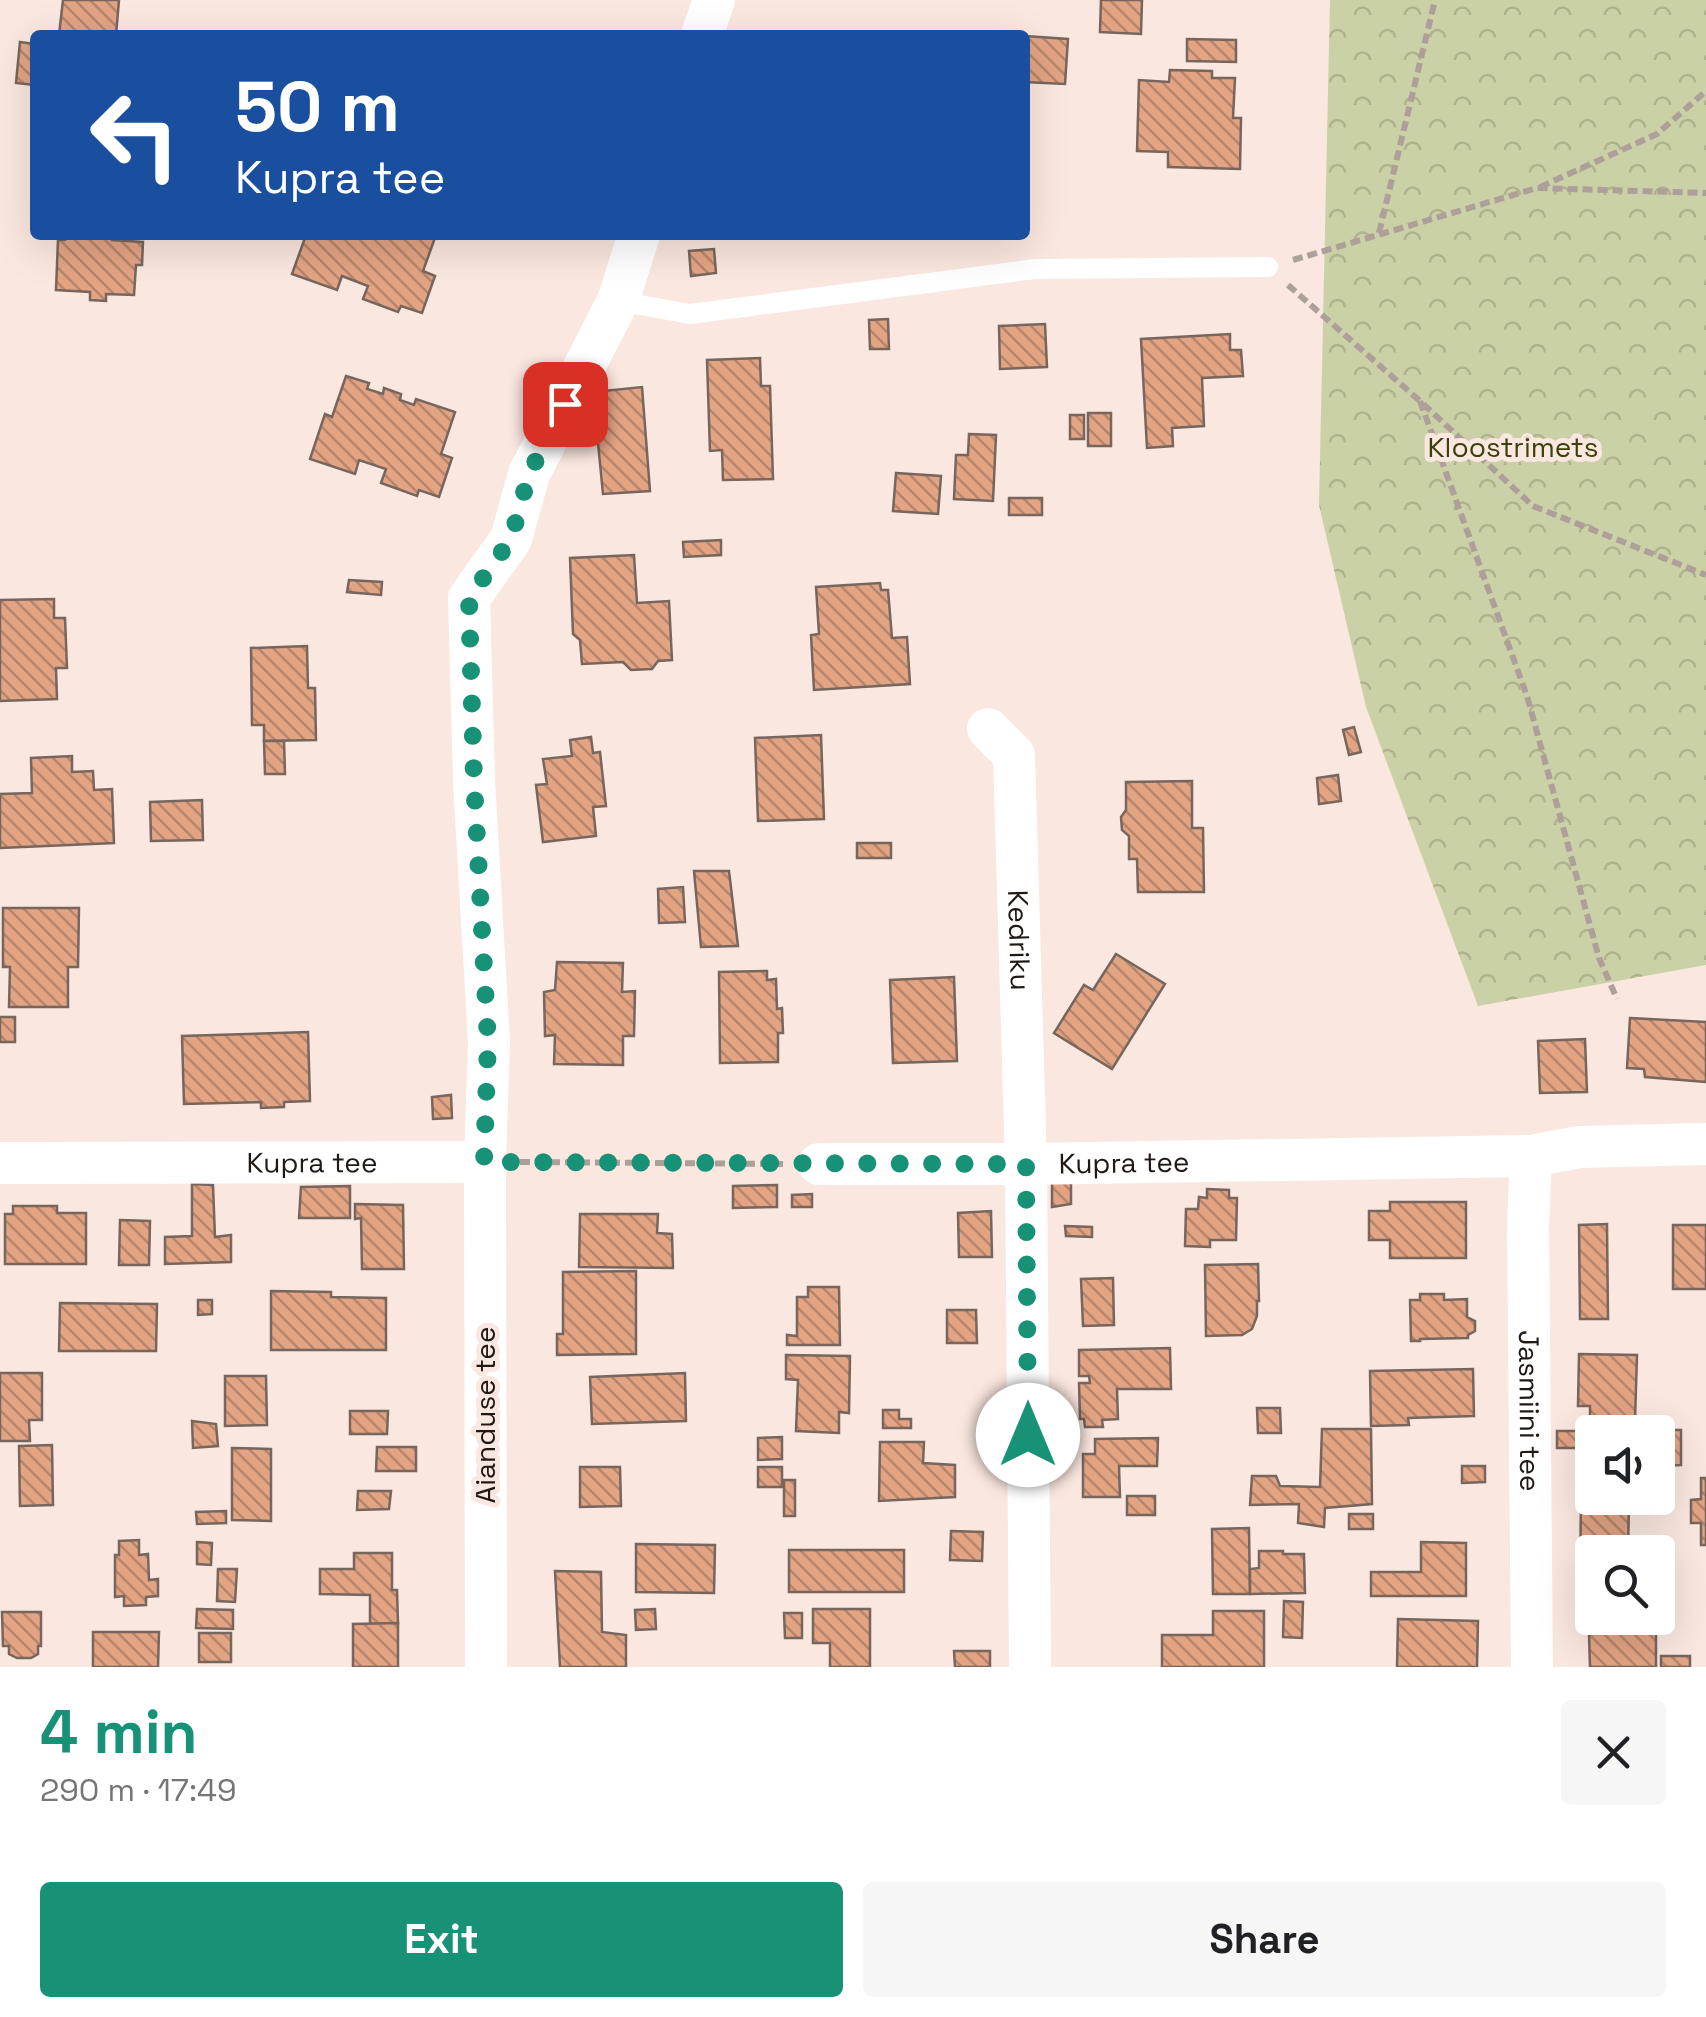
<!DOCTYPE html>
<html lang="en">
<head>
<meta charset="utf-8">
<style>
  body { margin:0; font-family:"Space Grotesk",sans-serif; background:#f6f6f6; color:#202124; height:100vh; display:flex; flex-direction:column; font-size:38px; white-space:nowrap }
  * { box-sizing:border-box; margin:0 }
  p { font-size:32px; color:#757577 }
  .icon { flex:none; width:55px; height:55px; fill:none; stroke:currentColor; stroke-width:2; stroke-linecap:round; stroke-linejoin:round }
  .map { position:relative; height:1667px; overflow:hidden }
  .side { display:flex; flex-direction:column; background:#fff; flex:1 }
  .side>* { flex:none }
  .banner { position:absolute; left:30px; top:30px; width:1000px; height:210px; border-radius:10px; box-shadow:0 10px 40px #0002; background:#1a4fa0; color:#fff; overflow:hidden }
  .fabs { position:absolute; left:1575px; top:1415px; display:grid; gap:20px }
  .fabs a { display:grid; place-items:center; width:100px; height:100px; border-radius:10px; background:#fff; box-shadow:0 10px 40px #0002; font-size:50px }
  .pin { position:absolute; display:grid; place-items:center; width:85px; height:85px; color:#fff; margin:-42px; border-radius:20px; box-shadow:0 5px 15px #0006 }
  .me { position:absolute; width:110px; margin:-55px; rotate:0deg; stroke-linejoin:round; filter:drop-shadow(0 0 8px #0008) }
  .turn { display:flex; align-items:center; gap:35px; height:210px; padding:0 40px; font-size:45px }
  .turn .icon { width:130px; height:130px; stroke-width:2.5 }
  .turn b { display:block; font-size:70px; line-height:85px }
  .round { display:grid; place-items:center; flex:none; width:105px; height:105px; border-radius:10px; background:#f6f6f6 }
  .head { display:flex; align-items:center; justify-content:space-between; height:170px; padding:0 40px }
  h1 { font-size:60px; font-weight:700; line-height:75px; color:#189277 }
  .primary-button { display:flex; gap:20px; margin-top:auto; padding:20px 40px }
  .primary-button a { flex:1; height:115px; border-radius:10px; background:#189277; color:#fff; font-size:40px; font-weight:700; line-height:115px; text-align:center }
  .primary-button a+a { background:#f6f6f6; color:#202124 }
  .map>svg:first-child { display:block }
  .forest { fill:url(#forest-crowns) }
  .building { fill:url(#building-back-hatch); stroke:#76665e; stroke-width:2.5 }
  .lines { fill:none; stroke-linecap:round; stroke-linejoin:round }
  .path { stroke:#ad9f99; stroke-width:6; stroke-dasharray:10 5; stroke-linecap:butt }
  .lane { stroke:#fff; stroke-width:20 }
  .street { stroke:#fff; stroke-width:42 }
  .route { stroke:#189277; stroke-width:18; stroke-dasharray:0 32.4 }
  .labels { text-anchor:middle; stroke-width:10; stroke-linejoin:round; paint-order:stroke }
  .park-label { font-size:28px; fill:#3b400d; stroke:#fae7df }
  .street-label { font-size:28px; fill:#1f1916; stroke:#fae7df }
</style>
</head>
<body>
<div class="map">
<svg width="1706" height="1667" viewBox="0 0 1706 1667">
  <defs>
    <pattern id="forest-crowns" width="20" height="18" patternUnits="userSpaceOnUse" patternTransform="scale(2.5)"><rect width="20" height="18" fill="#cbd1a6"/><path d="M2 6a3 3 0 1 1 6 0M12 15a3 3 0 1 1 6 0" fill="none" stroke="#aeb38e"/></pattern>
    <pattern id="building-back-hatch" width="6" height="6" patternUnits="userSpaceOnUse" patternTransform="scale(2.5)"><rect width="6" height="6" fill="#e3a484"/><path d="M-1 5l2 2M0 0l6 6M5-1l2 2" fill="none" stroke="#b7856b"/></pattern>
  </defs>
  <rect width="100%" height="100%" fill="#fae7df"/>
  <path class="forest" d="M1330,0H1706V965L1478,1006L1366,707L1319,505Z"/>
  <g class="building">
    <path d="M63,0H119L116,35H59Z"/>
    <path d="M1101,0H1142L1141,34L1100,32Z"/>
    <path d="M1025,36L1068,39L1065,84L1025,82Z"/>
    <path d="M1187,39L1236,40V62L1187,61Z"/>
    <path d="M20,42L35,44V85L16,83Z"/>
    <path d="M1170,70L1212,71V78H1235L1233,118H1241L1240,169L1168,167V152L1137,151L1139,80L1169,82Z"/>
    <path d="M65,235H112V240L143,242L142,265H136L134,295L106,294V301L90,300V292L56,290L58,240H65Z"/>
    <path d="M306,235H436L423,271L435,276L422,313L401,306L398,312L363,299L368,286L342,276L337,290L292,274Z"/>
    <path d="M714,249L716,273L691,276L689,251Z"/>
    <path d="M888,319L889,349H870L869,320Z"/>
    <path d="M1045,324L1047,367L1000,369L999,326Z"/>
    <path d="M1230,334V350H1241L1243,376L1202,378L1204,426L1172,428L1173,446L1147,448L1141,339Z"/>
    <path d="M760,358L761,386H770L773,479L723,480L722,450L710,451L707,360Z"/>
    <path d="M346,376L369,383L367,389L383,394L384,388L401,394L400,400L414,405L416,399L455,412L441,454L452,458L439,497L419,490L417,496L381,483L386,469L359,460L355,474L310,459L325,414L332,417Z"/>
    <path d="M642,387L650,491L603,494L593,392Z"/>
    <rect x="1088" y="413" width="23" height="33"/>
    <rect x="1070" y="415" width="14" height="24"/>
    <path d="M969,434L996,435L993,501L954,499L956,455H968Z"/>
    <path d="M896,473L941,476L938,514L893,511Z"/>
    <rect x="1009" y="498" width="33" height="17"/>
    <path d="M721,540V555L684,557L683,542Z"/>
    <path d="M634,555L637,603L669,601L672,660L658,661L652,669L631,670L623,662L582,664L580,640L573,634L570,558Z"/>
    <path d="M349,580L382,582L381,595L347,592Z"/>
    <path d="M880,583L881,590H888L892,638L907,637L910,684L814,690L811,635L819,634L816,587Z"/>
    <path d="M54,599V618H65L67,668H56L57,699L0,701V600Z"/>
    <path d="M307,646L308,688H315L316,740L264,741V725H252L251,648Z"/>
    <path d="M1354,727L1361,752L1349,755L1343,730Z"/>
    <path d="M821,735L824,819L758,821L755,738Z"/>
    <path d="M591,737L593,753L600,752L606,806L593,807L596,836L543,842L536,785L547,784L543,759L572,756L570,740Z"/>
    <path d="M264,741H284L285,774H265Z"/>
    <path d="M72,756V772L93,771L94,790L112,789L114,843L0,848V794L32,793L31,758Z"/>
    <path d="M1338,775L1341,801L1319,804L1317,778Z"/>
    <path d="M1192,781V828H1203L1204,892H1138L1137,859H1129V836L1122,830L1121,817L1126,810V782Z"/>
    <path d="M202,800L203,840L151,841L150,802Z"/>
    <rect x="857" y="843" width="34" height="15"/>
    <path d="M694,871H729L738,946L701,947Z"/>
    <path d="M683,887L685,922L659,923L658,889Z"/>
    <path d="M3,908H79L78,967H68V1007H9L10,967H3Z"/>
    <path d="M1116,954L1165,984L1112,1069L1054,1033L1084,985L1093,990Z"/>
    <path d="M557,962L623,963L622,992L635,991L634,1036H623V1065L554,1064L555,1035L545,1036L544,992L555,990Z"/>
    <path d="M767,971V980L776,979L777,1009L782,1008L783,1033H778V1062L720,1063L719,972Z"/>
    <path d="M954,977L957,1061L893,1063L890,980Z"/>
    <rect x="0" y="1017" width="15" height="25"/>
    <path d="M1630,1018L1706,1022V1082L1645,1077L1644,1069L1627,1068Z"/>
    <path d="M308,1032L310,1101L284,1102V1107L261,1108V1102L184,1104L182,1036Z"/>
    <path d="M1585,1039L1587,1092L1540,1093L1538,1041Z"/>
    <path d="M451,1095L452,1118L433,1119L432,1097Z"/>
    <path d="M1071,1176V1204L1052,1207V1179Z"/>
    <path d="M192,1184L213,1185L215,1237L231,1235V1262L165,1264V1237L192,1236Z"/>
    <path d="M777,1185V1207L733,1208V1186Z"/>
    <path d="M350,1186V1218H299L301,1187Z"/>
    <path d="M1207,1189L1229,1190V1198H1237L1236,1240H1210V1247L1185,1246L1186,1209H1198L1199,1197L1207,1198Z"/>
    <path d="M812,1194V1207H792V1195Z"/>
    <path d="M1390,1202H1466V1258H1390V1240H1369V1211H1390Z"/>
    <path d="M355,1204L403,1205L404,1269H362L361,1218L355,1219Z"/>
    <path d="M13,1206H57V1213H86V1264H5V1214H13Z"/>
    <path d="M991,1211L992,1257H959L958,1213Z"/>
    <path d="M580,1214H658L657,1233L672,1234L673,1268L579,1267Z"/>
    <path d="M120,1220L150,1221L149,1265H119Z"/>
    <path d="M1607,1224L1608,1319H1580L1579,1225Z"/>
    <rect x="1673" y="1225" width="33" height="64"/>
    <path d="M1065,1226L1092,1227V1237L1066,1236Z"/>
    <path d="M1258,1264L1259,1301H1257V1316L1252,1329L1242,1335L1206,1336L1205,1265Z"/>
    <path d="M636,1271V1354L557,1355V1334H563V1272Z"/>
    <path d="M1113,1278L1114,1325L1083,1326L1081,1279Z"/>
    <path d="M808,1287H839L840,1345H787V1335L797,1336V1297H808Z"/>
    <path d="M271,1291L331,1292V1297L386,1298V1350H271Z"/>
    <path d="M1420,1294H1444V1300L1467,1299V1317L1475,1321V1331L1468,1335V1338L1420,1339V1341H1411L1410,1300H1420Z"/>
    <path d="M198,1300H212V1314L198,1315Z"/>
    <path d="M60,1303L157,1304L156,1351H59Z"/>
    <path d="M947,1310H976L977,1343H947Z"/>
    <path d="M1170,1348L1171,1389H1117L1118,1419L1102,1420L1103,1427H1085L1084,1419H1080L1079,1383H1090L1089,1376H1079V1350Z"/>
    <path d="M1579,1354L1637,1355L1635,1420L1590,1418V1406H1578Z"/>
    <path d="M786,1355L850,1356L849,1413L839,1412V1433L796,1431L798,1380L786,1379Z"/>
    <path d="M1473,1369L1474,1416L1408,1418L1409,1425L1371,1426L1370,1371Z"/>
    <path d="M0,1373H42V1420H29L30,1441H0Z"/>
    <path d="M685,1373L686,1421L592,1424L590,1377Z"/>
    <path d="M225,1376H266L267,1425L225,1426Z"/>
    <path d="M1257,1408H1280L1281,1433H1258Z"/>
    <path d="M883,1410H899V1419H911V1428H883Z"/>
    <path d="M350,1411H388L387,1434H350Z"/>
    <path d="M192,1421L216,1424L218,1446L193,1448Z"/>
    <path d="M1322,1429H1371L1372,1504L1325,1508L1324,1527L1298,1523L1299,1504L1250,1505L1252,1476H1276L1280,1486L1320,1487Z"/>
    <path d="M1650,1430H1681V1465L1658,1466V1432H1650Z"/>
    <rect x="1557" y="1431" width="28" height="17"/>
    <path d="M782,1437V1459L758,1460V1438Z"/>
    <path d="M1158,1438L1157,1466H1119L1120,1497H1083V1454H1095V1439Z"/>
    <path d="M880,1442H924L923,1463L955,1465V1497L879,1501Z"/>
    <path d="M52,1445L53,1505L20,1506L19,1446Z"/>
    <path d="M377,1447H416V1471H376Z"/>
    <path d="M232,1448L271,1449V1521L232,1520Z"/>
    <path d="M1462,1466H1485V1482L1462,1483Z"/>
    <path d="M580,1467H620L621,1506L580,1507Z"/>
    <rect x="758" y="1467" width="24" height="20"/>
    <path d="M1701,1478H1706V1545H1701V1523H1691V1500L1701,1499Z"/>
    <rect x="784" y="1480" width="11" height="36"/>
    <path d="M358,1491H391L389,1509L357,1510Z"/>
    <rect x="1127" y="1496" width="28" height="19"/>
    <path d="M1581,1500L1629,1501L1628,1552H1592V1578L1580,1577Z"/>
    <path d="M226,1511V1523L197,1524L196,1512Z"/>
    <rect x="1349" y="1514" width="24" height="15"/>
    <path d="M1249,1528L1250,1594H1213L1212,1529Z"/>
    <path d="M951,1531L983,1532L982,1561L950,1560Z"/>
    <path d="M139,1540V1555L148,1554L149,1580L158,1579V1596L146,1597V1605L124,1606V1596L115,1597V1555H119V1541Z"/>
    <path d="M197,1542L212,1543L211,1565L197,1564Z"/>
    <path d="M1421,1542L1466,1543V1596H1371V1572H1421Z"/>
    <path d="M636,1544L715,1545L714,1593L636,1592Z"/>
    <rect x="789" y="1550" width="115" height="42"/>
    <path d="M1259,1551H1283V1554H1304L1305,1593L1250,1594V1569L1259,1568Z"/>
    <path d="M354,1553H392V1590H397L398,1623L370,1624V1595L320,1594V1569H354Z"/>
    <path d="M218,1569H237L235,1602L217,1601Z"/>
    <path d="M555,1571L601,1572L602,1632L626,1635V1667H560Z"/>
    <path d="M1284,1601L1303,1602L1302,1638L1283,1637Z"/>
    <path d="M197,1609L233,1610V1629L196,1628Z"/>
    <path d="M655,1609L656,1629L636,1630L635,1610Z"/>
    <path d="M813,1609H870V1667H830V1643H813Z"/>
    <path d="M1213,1611H1264V1667H1162V1635H1213Z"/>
    <path d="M2,1612H41V1646H38V1654L31,1658H17L9,1654V1646H3Z"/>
    <path d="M784,1613H802V1638H785Z"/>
    <path d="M1398,1619L1478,1621L1477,1667H1397Z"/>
    <path d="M398,1623V1667H353V1624Z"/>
    <path d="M93,1632H159L158,1667H93Z"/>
    <rect x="199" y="1633" width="32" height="29"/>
    <path d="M1656,1633V1667H1590L1589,1634Z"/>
    <path d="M954,1651H990V1667H955Z"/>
    <rect x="1661" y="1656" width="29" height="11"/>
  </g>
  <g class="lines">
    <g class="path">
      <path d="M1540,187L1657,134L1706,91"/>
      <path d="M1379,233L1435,0"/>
      <path d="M1293,260L1537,188L1706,193"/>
      <path d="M1288,285L1420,401L1533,506L1706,575"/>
      <path d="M1420,401L1527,696L1599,958L1617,999"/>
      <path d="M520,1162L783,1164"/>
    </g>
    <path class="lane" d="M618,301L690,314L1035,269L1268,267"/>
    <g class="street">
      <path d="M702,35L714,0"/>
      <path id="s1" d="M988,729L1014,755L1026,1164L1030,1667"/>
      <path id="s2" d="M1531,1156L1528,1225L1532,1667"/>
      <path id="s3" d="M0,1163L485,1162"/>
      <path id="s4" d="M819,1164H1026L1531,1156L1579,1147L1706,1144"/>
      <path d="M486,1667L485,1162L489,1042L474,781L469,598L511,539L529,474L618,301L639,235"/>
    </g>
  </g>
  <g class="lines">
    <path class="route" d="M565,404L529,474L511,539L469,598L474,781L488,1042L484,1162L1026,1164L1028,1435"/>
  </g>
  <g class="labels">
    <g class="park-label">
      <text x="1513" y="457">Kloostrimets</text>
    </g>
    <g class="street-label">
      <text dy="10" stroke="none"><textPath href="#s1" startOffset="222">Kedriku</textPath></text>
      <text dy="10" stroke="none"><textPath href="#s3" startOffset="312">Kupra tee</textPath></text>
      <text dy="10" stroke="none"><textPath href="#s4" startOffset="305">Kupra tee</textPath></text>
      <text dy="10" stroke="none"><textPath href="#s2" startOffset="255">Jasmiini tee</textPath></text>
      <text transform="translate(485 1415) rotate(-90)" y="10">Aianduse tee</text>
    </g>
  </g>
</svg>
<div class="fabs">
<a><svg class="icon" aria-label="sound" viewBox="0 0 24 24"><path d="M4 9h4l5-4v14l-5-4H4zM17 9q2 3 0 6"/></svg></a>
<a><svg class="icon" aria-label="search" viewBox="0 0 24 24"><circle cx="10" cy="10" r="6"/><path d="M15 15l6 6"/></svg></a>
</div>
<div class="pin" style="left:565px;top:404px;background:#d93025"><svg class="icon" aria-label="arrive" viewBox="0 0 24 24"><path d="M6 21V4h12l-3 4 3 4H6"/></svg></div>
<svg class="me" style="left:1028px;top:1435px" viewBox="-20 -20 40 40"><circle r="19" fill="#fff"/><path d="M0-13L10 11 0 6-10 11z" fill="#189277"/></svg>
<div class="banner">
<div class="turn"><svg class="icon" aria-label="left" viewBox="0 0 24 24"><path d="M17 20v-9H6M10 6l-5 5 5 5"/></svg><div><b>50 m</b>Kupra tee</div></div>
</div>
</div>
<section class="side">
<div class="head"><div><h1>4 min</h1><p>290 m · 17:49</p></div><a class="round"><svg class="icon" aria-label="close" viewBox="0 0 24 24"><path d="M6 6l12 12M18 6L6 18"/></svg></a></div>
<div class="primary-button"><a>Exit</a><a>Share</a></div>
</section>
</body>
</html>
